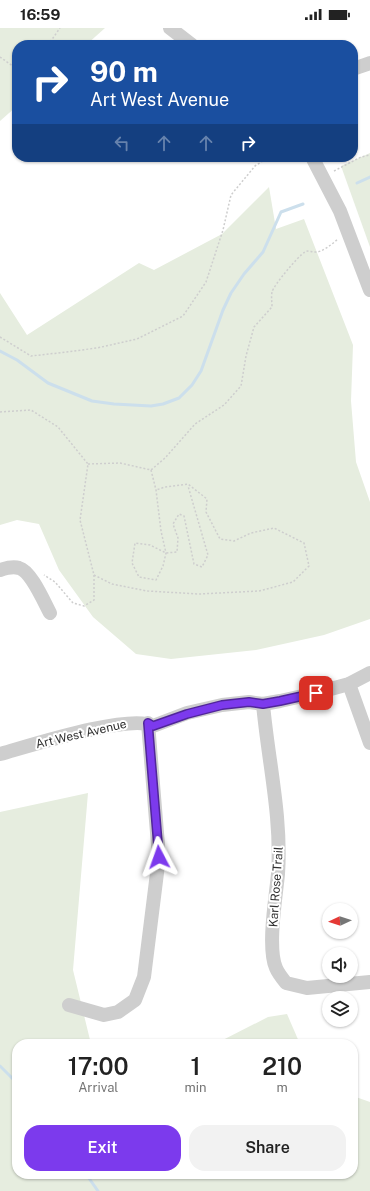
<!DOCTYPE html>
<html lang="en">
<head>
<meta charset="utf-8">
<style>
  body { margin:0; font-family:"Public Sans",sans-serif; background:#f2f2f2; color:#222; height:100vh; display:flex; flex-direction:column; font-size:15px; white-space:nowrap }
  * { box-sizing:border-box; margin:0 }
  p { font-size:13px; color:#767676 }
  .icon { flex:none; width:22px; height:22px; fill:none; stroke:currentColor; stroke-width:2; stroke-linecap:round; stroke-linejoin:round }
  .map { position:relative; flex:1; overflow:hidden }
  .drawer { position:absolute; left:12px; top:1011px; width:346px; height:140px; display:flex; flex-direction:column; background:#fff; border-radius:16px; box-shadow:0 1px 3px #0004 }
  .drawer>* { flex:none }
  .guide { position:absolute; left:12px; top:12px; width:346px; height:122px; border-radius:16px; box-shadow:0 1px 3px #0004; background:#1a4fa0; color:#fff; overflow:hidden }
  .needle { width:26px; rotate:266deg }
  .tools { position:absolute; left:322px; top:875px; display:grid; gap:8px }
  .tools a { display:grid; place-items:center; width:36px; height:36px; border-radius:50%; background:#fff; box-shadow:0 1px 3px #0004; font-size:20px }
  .pin { position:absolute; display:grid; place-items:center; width:34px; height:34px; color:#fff; margin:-17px; border-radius:8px; box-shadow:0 2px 6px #0006 }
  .me { position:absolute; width:44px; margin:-22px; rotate:356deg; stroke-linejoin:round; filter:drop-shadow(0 0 3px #0008) }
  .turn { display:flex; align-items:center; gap:14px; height:84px; padding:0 12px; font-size:18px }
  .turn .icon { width:52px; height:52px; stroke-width:2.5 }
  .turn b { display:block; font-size:28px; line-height:34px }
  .lanes { display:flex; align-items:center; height:38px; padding:0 12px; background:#0003; justify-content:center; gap:20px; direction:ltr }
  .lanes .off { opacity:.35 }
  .eta { display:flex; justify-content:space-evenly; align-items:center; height:68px; text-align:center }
  .eta b { font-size:24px; font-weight:600; line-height:28px }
  .button { display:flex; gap:8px; margin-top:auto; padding:8px 12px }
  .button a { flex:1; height:46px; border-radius:16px; background:#7c3aed; color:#fff; font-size:16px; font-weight:600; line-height:46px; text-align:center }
  .button a+a { background:#f2f2f2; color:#222 }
  .status { display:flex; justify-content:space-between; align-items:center; height:28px; padding:0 20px; background:#fff; direction:ltr }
  .status svg { height:11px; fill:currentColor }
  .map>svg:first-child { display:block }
  .green { fill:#e6eddf }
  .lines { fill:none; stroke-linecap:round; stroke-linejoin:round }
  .stream { stroke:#ccdfec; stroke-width:3 }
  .path { stroke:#cecece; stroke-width:1.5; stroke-dasharray:2 2; stroke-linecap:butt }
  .minor { stroke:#cecece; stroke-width:14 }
  .route-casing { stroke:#51269a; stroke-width:10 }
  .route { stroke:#7c3aed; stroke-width:7 }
  .labels { text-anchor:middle; stroke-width:4; stroke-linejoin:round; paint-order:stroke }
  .street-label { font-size:12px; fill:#313131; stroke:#fff }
</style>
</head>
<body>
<div class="status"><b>16:59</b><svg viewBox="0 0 49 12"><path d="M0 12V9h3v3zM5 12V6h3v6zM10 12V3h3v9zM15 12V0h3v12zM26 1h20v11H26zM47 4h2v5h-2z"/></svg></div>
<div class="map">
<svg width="370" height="1163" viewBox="0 0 370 1163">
  <rect width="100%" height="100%" fill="#fff"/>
  <g class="green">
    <path d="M0,0H105L86,17H17V78L0,93Z"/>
    <path d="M370,125V219L341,138Z"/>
    <path d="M269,159L276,201L304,191L353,317L351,373L356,434L370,474V591L324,607L256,622L171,631L136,626L93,589L59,542L39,496L17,492L0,497V265L27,307L139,235L154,242L222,206Z"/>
    <path d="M88,765L73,942L91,1016H17V1146H353V1068L370,1074V1163H0V784Z"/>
    <path d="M287,986L300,1016H215L268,989Z"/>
  </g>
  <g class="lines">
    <g class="stream">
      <path d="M357,155L370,149"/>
      <path d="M0,323L17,332L48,355L92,373L114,376L151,378L163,376L179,370L192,357L201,343L223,282L231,265L244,246L263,224L281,184L303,176"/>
      <path d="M0,1038L17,1055"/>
      <path d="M86,1146L98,1163"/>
    </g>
    <g class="path">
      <path d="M48,17L60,0"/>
      <path d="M0,29L17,41"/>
      <path d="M334,143L361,129L370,127"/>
      <path d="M0,309L31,328L58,325L97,320L137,311L183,288L206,254L223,202L231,167L255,138L269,129"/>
      <path d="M0,384L31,382L58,399L88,436L80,492L94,547V572L84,578L73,575L55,554L44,547"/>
      <path d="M88,436L120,435L151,442L165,430L195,396L224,377L241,358L246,328L254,299L272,279C272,274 271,269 272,264C273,258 299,227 305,224C308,222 311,224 314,224C322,225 332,216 338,211"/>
      <path d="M151,442L156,462L161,503L166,525L163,538L156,552L139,549L132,535L135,515L150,517L166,525L177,524L178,510L173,496L179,486L184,488L194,536L202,539L208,527L188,458"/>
      <path d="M94,547L112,556L147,563L199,566L259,563L293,554L309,538L304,515L274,500L251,505L234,513L220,511L206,484L207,471L188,456L165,459L156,462"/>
    </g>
    <g class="minor">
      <path d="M170,0L192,17"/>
      <path d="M353,41L370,35"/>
      <path d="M312,129L340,183L370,262"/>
      <path d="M0,542C6,540 13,538 19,540C31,543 44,574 50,585"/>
      <path d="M349,656L370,715"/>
      <path d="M263,676C268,732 282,789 278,846C276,868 267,920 276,940C278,945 282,950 286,955L307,960L370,954"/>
      <path d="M0,726C29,718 131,685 153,698L187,685L222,677L249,674L263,676L280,673L316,665L349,656L370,645"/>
      <path d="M69,977L104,987L118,984L135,972L144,949L159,829L148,695"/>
    </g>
  </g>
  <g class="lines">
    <defs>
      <path id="route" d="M159,829L148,695L153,698L187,686L222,677L249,674L263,676L280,673L316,665"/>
    </defs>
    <use href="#route" class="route-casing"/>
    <use href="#route" class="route"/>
  </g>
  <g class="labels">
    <g class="street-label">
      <text transform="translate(81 706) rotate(-13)" y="4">Art West Avenue</text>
      <text transform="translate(276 859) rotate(-86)" y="4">Karl Rose Trail</text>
    </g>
  </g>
</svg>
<div class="tools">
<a><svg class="needle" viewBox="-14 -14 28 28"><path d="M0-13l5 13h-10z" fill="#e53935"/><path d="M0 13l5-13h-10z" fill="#767676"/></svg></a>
<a><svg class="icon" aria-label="sound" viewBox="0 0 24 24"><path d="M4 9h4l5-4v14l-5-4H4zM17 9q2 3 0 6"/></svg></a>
<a><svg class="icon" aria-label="layers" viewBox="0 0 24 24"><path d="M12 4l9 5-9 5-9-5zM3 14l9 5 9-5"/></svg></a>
</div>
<div class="pin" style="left:316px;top:665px;background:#d93025"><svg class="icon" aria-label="arrive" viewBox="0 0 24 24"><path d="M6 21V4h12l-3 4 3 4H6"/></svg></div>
<svg class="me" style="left:159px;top:829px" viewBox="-20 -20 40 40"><path d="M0-17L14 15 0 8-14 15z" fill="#7c3aed" stroke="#fff" stroke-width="4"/></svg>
<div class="guide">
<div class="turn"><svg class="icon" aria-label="right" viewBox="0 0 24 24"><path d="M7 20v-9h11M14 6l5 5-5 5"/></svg><div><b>90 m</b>Art West Avenue</div></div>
<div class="lanes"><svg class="icon off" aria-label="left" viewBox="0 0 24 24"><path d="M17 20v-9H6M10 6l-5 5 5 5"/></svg><svg class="icon off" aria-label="ahead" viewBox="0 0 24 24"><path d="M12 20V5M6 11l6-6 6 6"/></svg><svg class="icon off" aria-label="ahead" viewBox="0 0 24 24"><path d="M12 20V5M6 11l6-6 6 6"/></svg><svg class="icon" aria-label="right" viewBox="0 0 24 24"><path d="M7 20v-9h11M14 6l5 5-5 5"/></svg></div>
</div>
<section class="drawer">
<div class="eta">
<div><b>17:00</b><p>Arrival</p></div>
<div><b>1</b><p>min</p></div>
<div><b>210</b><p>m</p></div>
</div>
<div class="button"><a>Exit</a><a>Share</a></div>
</section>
</div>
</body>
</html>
